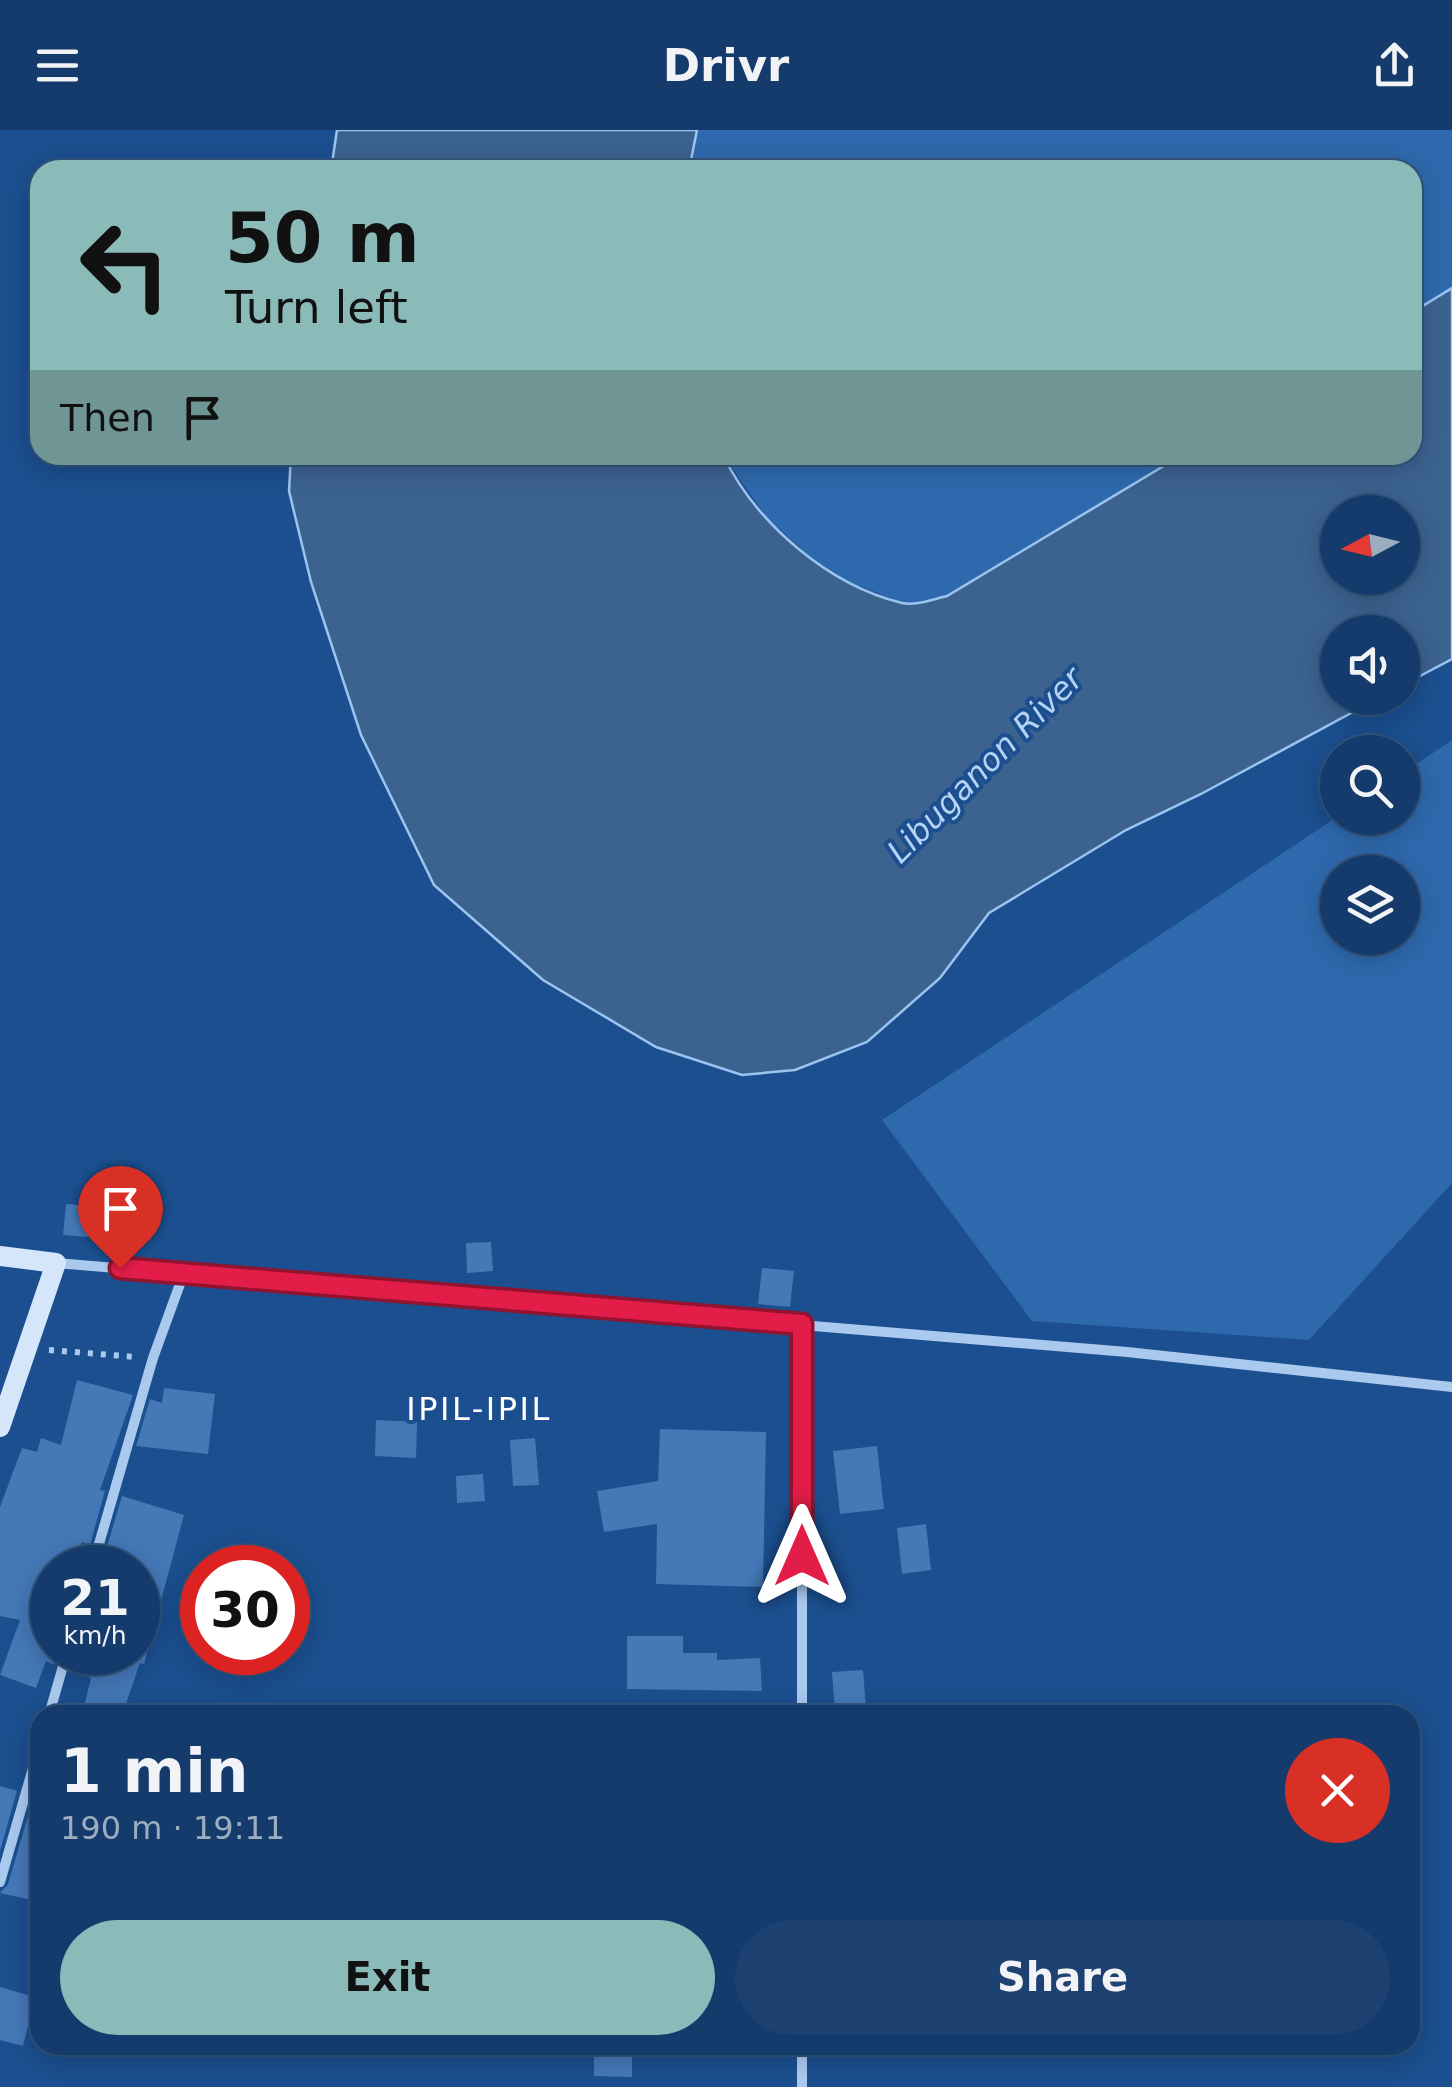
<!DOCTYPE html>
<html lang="en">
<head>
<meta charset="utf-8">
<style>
  body { margin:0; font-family:"DejaVu Sans",sans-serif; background:#1d4271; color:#f1f3f6; height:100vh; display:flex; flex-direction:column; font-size:38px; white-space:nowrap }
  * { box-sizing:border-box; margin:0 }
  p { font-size:32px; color:#9dadc1 }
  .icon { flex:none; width:55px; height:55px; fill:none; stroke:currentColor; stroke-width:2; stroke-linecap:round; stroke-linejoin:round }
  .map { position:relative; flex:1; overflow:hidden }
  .side { position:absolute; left:30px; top:1575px; width:1390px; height:350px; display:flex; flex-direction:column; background:#143b6b; border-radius:30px; box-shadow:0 5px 25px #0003,0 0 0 2px #33557e }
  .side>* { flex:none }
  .top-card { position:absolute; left:30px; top:30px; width:1392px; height:305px; border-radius:30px; box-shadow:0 5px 25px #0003,0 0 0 2px #33557e; background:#8bbbb9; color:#111; overflow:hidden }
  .needle { width:65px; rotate:263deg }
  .tools { position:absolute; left:1320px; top:365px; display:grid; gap:20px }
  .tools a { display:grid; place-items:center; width:100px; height:100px; border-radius:50%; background:#143b6b; box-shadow:0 5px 25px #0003,0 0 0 2px #33557e; font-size:50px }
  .speed { position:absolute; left:30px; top:1415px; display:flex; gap:20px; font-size:50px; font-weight:700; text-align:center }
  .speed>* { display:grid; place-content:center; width:130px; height:130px; border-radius:50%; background:#143b6b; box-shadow:0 5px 25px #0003,0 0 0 2px #33557e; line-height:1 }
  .speed small { font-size:25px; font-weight:400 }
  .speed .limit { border:15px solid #d22; background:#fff; color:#111 }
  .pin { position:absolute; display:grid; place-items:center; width:85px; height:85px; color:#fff; margin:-102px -42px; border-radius:50% 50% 50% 0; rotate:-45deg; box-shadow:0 0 10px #0007 }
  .pin .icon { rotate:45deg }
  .me { position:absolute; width:110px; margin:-55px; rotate:0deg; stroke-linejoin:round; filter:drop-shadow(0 0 8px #0008) }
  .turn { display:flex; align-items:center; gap:35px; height:210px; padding:0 30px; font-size:45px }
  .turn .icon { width:130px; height:130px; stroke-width:2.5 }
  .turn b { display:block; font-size:70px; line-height:85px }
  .then { display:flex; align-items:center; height:95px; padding:0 30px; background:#0003; gap:20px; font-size:38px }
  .round { display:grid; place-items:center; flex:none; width:105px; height:105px; border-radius:52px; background:#1d4271 }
  .headline { display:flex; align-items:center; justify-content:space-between; height:170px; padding:0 30px }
  h1 { font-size:60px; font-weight:800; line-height:75px }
  .cta { display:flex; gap:20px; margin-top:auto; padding:20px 30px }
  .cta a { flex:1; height:115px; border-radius:60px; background:#8bbbb9; color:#111; font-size:40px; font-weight:800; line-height:115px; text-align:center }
  .cta a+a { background:#1d4271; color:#f1f3f6 }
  header { display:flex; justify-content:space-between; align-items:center; height:130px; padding:0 30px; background:#143b6b; font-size:45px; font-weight:800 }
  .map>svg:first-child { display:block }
  .green { fill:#2e69ad; fill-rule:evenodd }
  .water { fill:#3c6290; stroke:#9cc4f0; stroke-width:2.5; fill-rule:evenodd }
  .building { fill:#4478b7 }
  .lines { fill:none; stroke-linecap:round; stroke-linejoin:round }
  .path { stroke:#a9c9ee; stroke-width:6; stroke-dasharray:5 8; stroke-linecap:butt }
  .street { stroke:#a9c9ee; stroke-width:10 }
  .secondary { stroke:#d6e6fa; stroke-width:20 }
  .route-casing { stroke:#92132f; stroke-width:25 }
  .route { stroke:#e11d48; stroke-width:18 }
  .labels { text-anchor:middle; stroke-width:8; stroke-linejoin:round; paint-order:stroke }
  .water-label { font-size:32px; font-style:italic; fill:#b5d3f5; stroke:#1b4f8f }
  .neighbourhood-label { font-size:32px; letter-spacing:2.5px; fill:#fff; stroke:#1b4f8f }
</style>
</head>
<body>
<header><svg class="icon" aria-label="menu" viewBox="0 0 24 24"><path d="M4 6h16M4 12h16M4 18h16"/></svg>Drivr<svg class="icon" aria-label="share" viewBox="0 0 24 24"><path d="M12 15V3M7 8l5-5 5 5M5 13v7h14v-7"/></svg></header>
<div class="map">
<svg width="1452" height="1957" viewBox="0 0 1452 1957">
  <rect width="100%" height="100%" fill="#1b4f8f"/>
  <g class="green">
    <path d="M697,0H1452V158L1413,182L1412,40H689Z"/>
    <path d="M723,325H1182L947,467L905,474L829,444L767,388Z"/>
    <path d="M1452,610V1053L1309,1210L1032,1191L882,990L1337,687L1402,688L1403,643ZM1338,742H1402V808H1338Z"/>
  </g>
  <g class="water">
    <path d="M337,0H697L689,40H331Z"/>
    <path d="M1452,158V529L1403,555L1402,502H1338V568H1379L1201,664L1126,700L989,783L940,848L867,912L795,940L742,945L656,917L543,850L434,755L361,605L311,452L289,361L291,325H723C756,393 828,455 902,473C915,476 934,469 947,466L1182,325H1412L1413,182ZM1338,382H1402V448H1338Z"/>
  </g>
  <g class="building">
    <path d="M66,1074L92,1076L88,1107L63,1105Z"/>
    <path d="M491,1112L493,1141L467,1143L466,1113Z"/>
    <path d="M762,1138L794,1141L790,1177L758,1174Z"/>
    <path d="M77,1250L133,1265L100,1360L105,1361L90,1415L82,1412L74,1438H52V1522H58L54,1535L46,1531L36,1558L0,1545L20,1490L0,1486V1377L22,1318L37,1322L41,1308L61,1315Z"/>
    <path d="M164,1258L215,1264L208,1324L136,1316L150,1269L162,1273Z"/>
    <path d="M376,1290L417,1292L416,1328L375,1326Z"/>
    <path d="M660,1299L766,1302L763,1457L656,1454L657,1394L604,1402L597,1361L658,1351Z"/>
    <path d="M535,1308L539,1355L513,1356L510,1310Z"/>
    <path d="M877,1316L884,1379L840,1384L833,1321Z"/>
    <path d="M483,1344L485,1371L457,1373L456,1346Z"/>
    <path d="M122,1366L184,1385L144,1534L140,1533L122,1585H82L91,1548L71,1540L76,1522H138V1429L106,1420Z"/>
    <path d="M926,1394L931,1440L902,1444L897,1398Z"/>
    <path d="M627,1506H683V1523H717V1530L760,1528L762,1561L627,1559Z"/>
    <path d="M863,1540L866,1578L835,1581L832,1542Z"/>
    <path d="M0,1656L17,1661L0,1721Z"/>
    <path d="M34,1666L40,1667V1772L0,1763L8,1754Z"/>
    <path d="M0,1857L35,1867L23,1916L0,1910Z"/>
    <path d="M594,1915H632V1947L594,1946Z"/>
  </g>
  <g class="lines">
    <path class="path" d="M49,1220L136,1227"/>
    <g class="street">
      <path d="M56,1133L1127,1222L1452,1257"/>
      <path d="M92,1438L153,1228L184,1143"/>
      <path d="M49,1585L67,1522"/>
      <path d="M674,1585L802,1581"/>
      <path d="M802,1585V1194"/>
      <path d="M0,1752L40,1614"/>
      <path d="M802,1915V1957"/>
    </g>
    <path class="secondary" d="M0,1126L56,1133L0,1297"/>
  </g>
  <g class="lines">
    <defs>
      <path id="route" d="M120,1138L802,1194V1426"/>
    </defs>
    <use href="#route" class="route-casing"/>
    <use href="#route" class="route"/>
  </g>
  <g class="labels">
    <g class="water-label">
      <text transform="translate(985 635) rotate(-45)" y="11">Libuganon River</text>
    </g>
    <g class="neighbourhood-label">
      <text x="479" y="1290">IPIL-IPIL</text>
    </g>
  </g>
</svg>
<div class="tools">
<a><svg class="needle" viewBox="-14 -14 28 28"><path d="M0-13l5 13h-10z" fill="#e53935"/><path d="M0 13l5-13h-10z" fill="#9dadc1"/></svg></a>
<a><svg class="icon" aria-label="sound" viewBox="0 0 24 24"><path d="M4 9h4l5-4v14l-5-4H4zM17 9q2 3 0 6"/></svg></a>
<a><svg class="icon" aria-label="search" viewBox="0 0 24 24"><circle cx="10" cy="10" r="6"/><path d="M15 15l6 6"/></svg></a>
<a><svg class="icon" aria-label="layers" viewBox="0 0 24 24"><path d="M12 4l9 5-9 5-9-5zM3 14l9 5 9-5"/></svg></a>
</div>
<div class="speed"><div>21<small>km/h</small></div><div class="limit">30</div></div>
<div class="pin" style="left:120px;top:1138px;background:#d93025"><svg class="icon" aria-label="arrive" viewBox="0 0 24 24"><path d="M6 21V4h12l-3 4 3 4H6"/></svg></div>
<svg class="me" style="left:802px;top:1426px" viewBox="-20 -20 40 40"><path d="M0-17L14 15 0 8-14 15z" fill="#e11d48" stroke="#fff" stroke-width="4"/></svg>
<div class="top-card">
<div class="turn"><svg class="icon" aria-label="left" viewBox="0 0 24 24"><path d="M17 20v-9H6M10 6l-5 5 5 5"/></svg><div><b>50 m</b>Turn left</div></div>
<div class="then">Then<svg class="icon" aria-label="arrive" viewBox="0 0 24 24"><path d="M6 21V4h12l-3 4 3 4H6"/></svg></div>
</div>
<section class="side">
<div class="headline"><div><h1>1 min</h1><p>190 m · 19:11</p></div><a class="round" style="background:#d93025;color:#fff"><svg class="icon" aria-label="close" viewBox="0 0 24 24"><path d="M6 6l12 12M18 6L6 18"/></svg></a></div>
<div class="cta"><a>Exit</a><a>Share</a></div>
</section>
</div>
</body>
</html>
